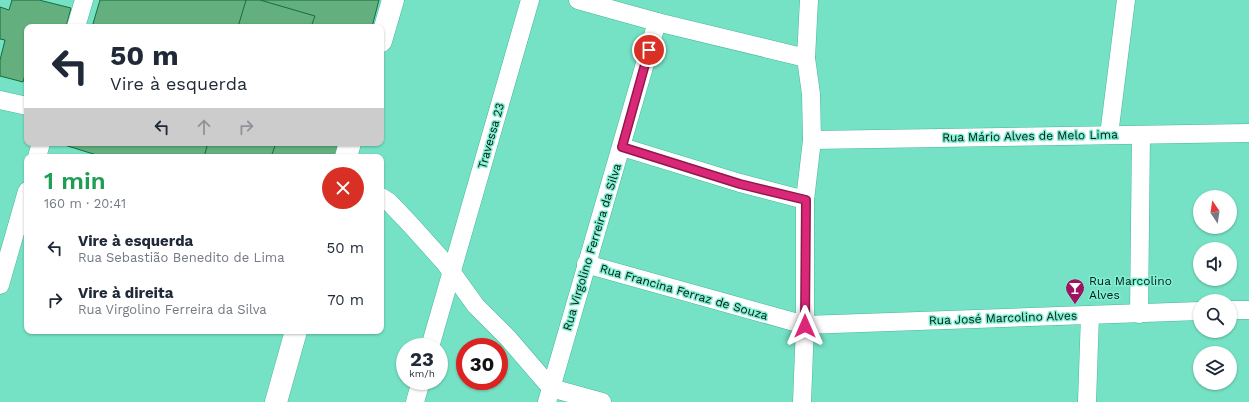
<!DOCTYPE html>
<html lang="pt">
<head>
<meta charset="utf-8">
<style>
  body { margin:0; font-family:"Work Sans",sans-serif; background:#f6f6f7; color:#1f2937; height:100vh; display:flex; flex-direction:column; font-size:15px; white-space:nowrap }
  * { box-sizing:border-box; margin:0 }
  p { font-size:13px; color:#747a83 }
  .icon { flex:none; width:22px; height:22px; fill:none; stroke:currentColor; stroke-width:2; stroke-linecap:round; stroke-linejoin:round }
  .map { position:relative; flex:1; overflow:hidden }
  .panel { position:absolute; left:24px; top:154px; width:360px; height:180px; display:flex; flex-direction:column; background:#fff; border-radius:8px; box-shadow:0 1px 3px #0004 }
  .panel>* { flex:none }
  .banner { position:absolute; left:24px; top:24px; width:360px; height:122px; border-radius:8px; box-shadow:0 1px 3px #0004; background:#fff; color:#1f2937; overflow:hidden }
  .needle { width:26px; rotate:347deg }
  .controls { position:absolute; left:1193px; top:190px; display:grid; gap:8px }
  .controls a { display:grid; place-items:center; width:44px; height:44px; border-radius:50%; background:#fff; box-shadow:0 1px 3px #0004; font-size:20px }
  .speed { position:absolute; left:396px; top:338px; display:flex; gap:8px; font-size:20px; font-weight:700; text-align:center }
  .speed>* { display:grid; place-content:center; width:52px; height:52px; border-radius:50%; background:#fff; box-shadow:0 1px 3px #0004; line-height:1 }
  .speed small { font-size:10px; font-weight:400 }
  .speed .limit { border:6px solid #d22; background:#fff; color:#111 }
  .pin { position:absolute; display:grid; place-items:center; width:34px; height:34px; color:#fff; margin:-17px; border:2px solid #fff; border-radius:50%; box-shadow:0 1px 4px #0007 }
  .me { position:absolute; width:44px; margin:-22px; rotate:0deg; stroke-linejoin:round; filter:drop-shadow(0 0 3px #0008) }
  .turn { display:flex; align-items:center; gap:14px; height:84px; padding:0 20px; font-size:18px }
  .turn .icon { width:52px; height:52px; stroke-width:2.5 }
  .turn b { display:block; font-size:28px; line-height:34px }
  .lanes { display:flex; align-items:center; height:38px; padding:0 20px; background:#0003; justify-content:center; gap:20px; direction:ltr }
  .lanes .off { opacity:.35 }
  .round { display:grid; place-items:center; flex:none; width:42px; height:42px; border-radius:21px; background:#f6f6f7 }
  .head { display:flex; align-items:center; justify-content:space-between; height:68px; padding:0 20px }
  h1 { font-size:24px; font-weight:600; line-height:30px; color:#1e9e55 }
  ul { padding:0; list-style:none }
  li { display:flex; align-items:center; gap:12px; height:52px; padding:0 20px }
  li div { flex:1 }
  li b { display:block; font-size:15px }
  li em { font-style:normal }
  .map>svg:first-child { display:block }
  .building { fill:#63af7e; stroke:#166d3e }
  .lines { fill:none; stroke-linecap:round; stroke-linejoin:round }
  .minor-casing { stroke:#48b79c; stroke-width:19 }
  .tertiary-casing { stroke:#48b79c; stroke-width:23 }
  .minor { stroke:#fff; stroke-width:18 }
  .tertiary { stroke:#fff; stroke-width:22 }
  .route-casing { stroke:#8e194d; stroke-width:10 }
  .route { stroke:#db2777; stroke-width:7 }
  .labels { text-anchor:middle; stroke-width:3; stroke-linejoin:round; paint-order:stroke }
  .street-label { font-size:12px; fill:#041b15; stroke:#83efd2 }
  .poi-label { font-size:12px; fill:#041b15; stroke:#83efd2; text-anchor:start }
</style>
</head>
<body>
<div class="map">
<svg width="1249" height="402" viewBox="0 0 1249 402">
  <rect width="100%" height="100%" fill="#76e2c5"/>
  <g class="building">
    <path d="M12,0H39L71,8L66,27H27V68L23,82L0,76V60L5,40L0,39V7L9,10Z"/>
    <path d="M100,0H379L372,27H92Z"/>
    <path d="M246,0H260L315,16L311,27H238Z"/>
    <path d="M58,143H339L335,157H103Z"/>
    <path d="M208,143H276L271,157H204Z"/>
  </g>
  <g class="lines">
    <defs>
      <g id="minor">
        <path d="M578,0L657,22L806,58"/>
        <path d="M76,27L84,0"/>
        <path d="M0,100L27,106"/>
        <path d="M1109,135L1126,0"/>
        <path d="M812,140L1249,133"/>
        <path d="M622,147L740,183L805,200"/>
        <path d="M37,157L41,143"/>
        <path d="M381,197L389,202L410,224L445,263L476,306L508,338L551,388L602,402"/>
        <path d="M586,264L805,325L1200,311"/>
        <path d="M0,285L27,191"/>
        <path d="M1230,310H1249"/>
        <path d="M1139,314L1141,135"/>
        <path d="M430,347L530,0"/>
        <path d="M415,402L421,381"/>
        <path d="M547,402C583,275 621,149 657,22"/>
        <path d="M802,402L805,325V200L812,140L811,94L806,58L809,0"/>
        <path d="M1087,402L1090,315"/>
      </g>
      <g id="tertiary">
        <path d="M381,41L393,0"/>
        <path d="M346,157L350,143"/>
        <path d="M276,402L296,331"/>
      </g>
    </defs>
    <use href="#minor" class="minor-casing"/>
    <use href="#tertiary" class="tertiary-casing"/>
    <use href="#minor" class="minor"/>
    <use href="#tertiary" class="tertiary"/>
  </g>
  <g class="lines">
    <defs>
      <path id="route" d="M649,50L622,147L740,184L806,200L805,326"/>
    </defs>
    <use href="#route" class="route-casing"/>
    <use href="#route" class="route"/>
  </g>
  <defs>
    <symbol id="bar-pin" viewBox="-11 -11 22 30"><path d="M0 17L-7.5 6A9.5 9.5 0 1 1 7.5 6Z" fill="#9e1460" stroke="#83efd2"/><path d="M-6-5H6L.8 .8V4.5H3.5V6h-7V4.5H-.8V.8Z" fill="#fff"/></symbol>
  </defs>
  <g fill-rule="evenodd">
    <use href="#bar-pin" x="1064" y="277" width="22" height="30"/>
  </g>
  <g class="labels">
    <g class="street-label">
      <text transform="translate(491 136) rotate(-74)" y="4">Travessa 23</text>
      <text transform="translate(1030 136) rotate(-1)" y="4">Rua Mário Alves de Melo Lima</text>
      <text transform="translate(592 247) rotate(-73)" y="4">Rua Virgolino Ferreira da Silva</text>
      <text transform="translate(684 292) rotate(16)" y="4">Rua Francina Ferraz de Souza</text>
      <text transform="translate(1003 318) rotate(-2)" y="4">Rua José Marcolino Alves</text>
    </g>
    <g class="poi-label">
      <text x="1089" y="285">Rua Marcolino<tspan x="1089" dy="14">Alves</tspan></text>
    </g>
  </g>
</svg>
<div class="controls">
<a><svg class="needle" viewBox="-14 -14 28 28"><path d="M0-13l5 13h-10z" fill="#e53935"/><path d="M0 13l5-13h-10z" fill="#747a83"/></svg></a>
<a><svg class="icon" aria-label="sound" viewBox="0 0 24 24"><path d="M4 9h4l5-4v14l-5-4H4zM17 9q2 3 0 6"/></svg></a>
<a><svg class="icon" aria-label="search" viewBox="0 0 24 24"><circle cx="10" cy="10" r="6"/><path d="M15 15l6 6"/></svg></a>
<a><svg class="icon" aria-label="layers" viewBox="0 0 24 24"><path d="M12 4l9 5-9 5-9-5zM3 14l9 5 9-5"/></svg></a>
</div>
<div class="speed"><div>23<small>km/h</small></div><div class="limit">30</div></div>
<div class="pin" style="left:649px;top:50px;background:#d93025"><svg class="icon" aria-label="arrive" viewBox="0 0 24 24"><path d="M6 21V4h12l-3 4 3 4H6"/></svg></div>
<svg class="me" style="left:805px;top:326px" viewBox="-20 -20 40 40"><path d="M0-17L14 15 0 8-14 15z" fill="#db2777" stroke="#fff" stroke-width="4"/></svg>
<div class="banner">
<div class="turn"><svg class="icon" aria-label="left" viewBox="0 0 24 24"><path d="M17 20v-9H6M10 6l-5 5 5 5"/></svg><div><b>50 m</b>Vire à esquerda</div></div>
<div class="lanes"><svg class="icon" aria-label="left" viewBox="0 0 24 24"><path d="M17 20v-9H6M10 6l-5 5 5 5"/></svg><svg class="icon off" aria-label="ahead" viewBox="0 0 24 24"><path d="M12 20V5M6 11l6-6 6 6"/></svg><svg class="icon off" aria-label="right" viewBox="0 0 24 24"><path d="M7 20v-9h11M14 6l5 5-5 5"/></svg></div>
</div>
<section class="panel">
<div class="head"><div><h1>1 min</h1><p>160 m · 20:41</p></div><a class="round" style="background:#d93025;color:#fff"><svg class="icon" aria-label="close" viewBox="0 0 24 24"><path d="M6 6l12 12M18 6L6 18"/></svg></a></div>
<ul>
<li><svg class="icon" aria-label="left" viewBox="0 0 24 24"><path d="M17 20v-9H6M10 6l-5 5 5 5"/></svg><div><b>Vire à esquerda</b><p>Rua Sebastião Benedito de Lima</p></div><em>50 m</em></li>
<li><svg class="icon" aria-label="right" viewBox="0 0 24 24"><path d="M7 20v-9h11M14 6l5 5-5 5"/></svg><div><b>Vire à direita</b><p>Rua Virgolino Ferreira da Silva</p></div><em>70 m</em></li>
</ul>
</section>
</div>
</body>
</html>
